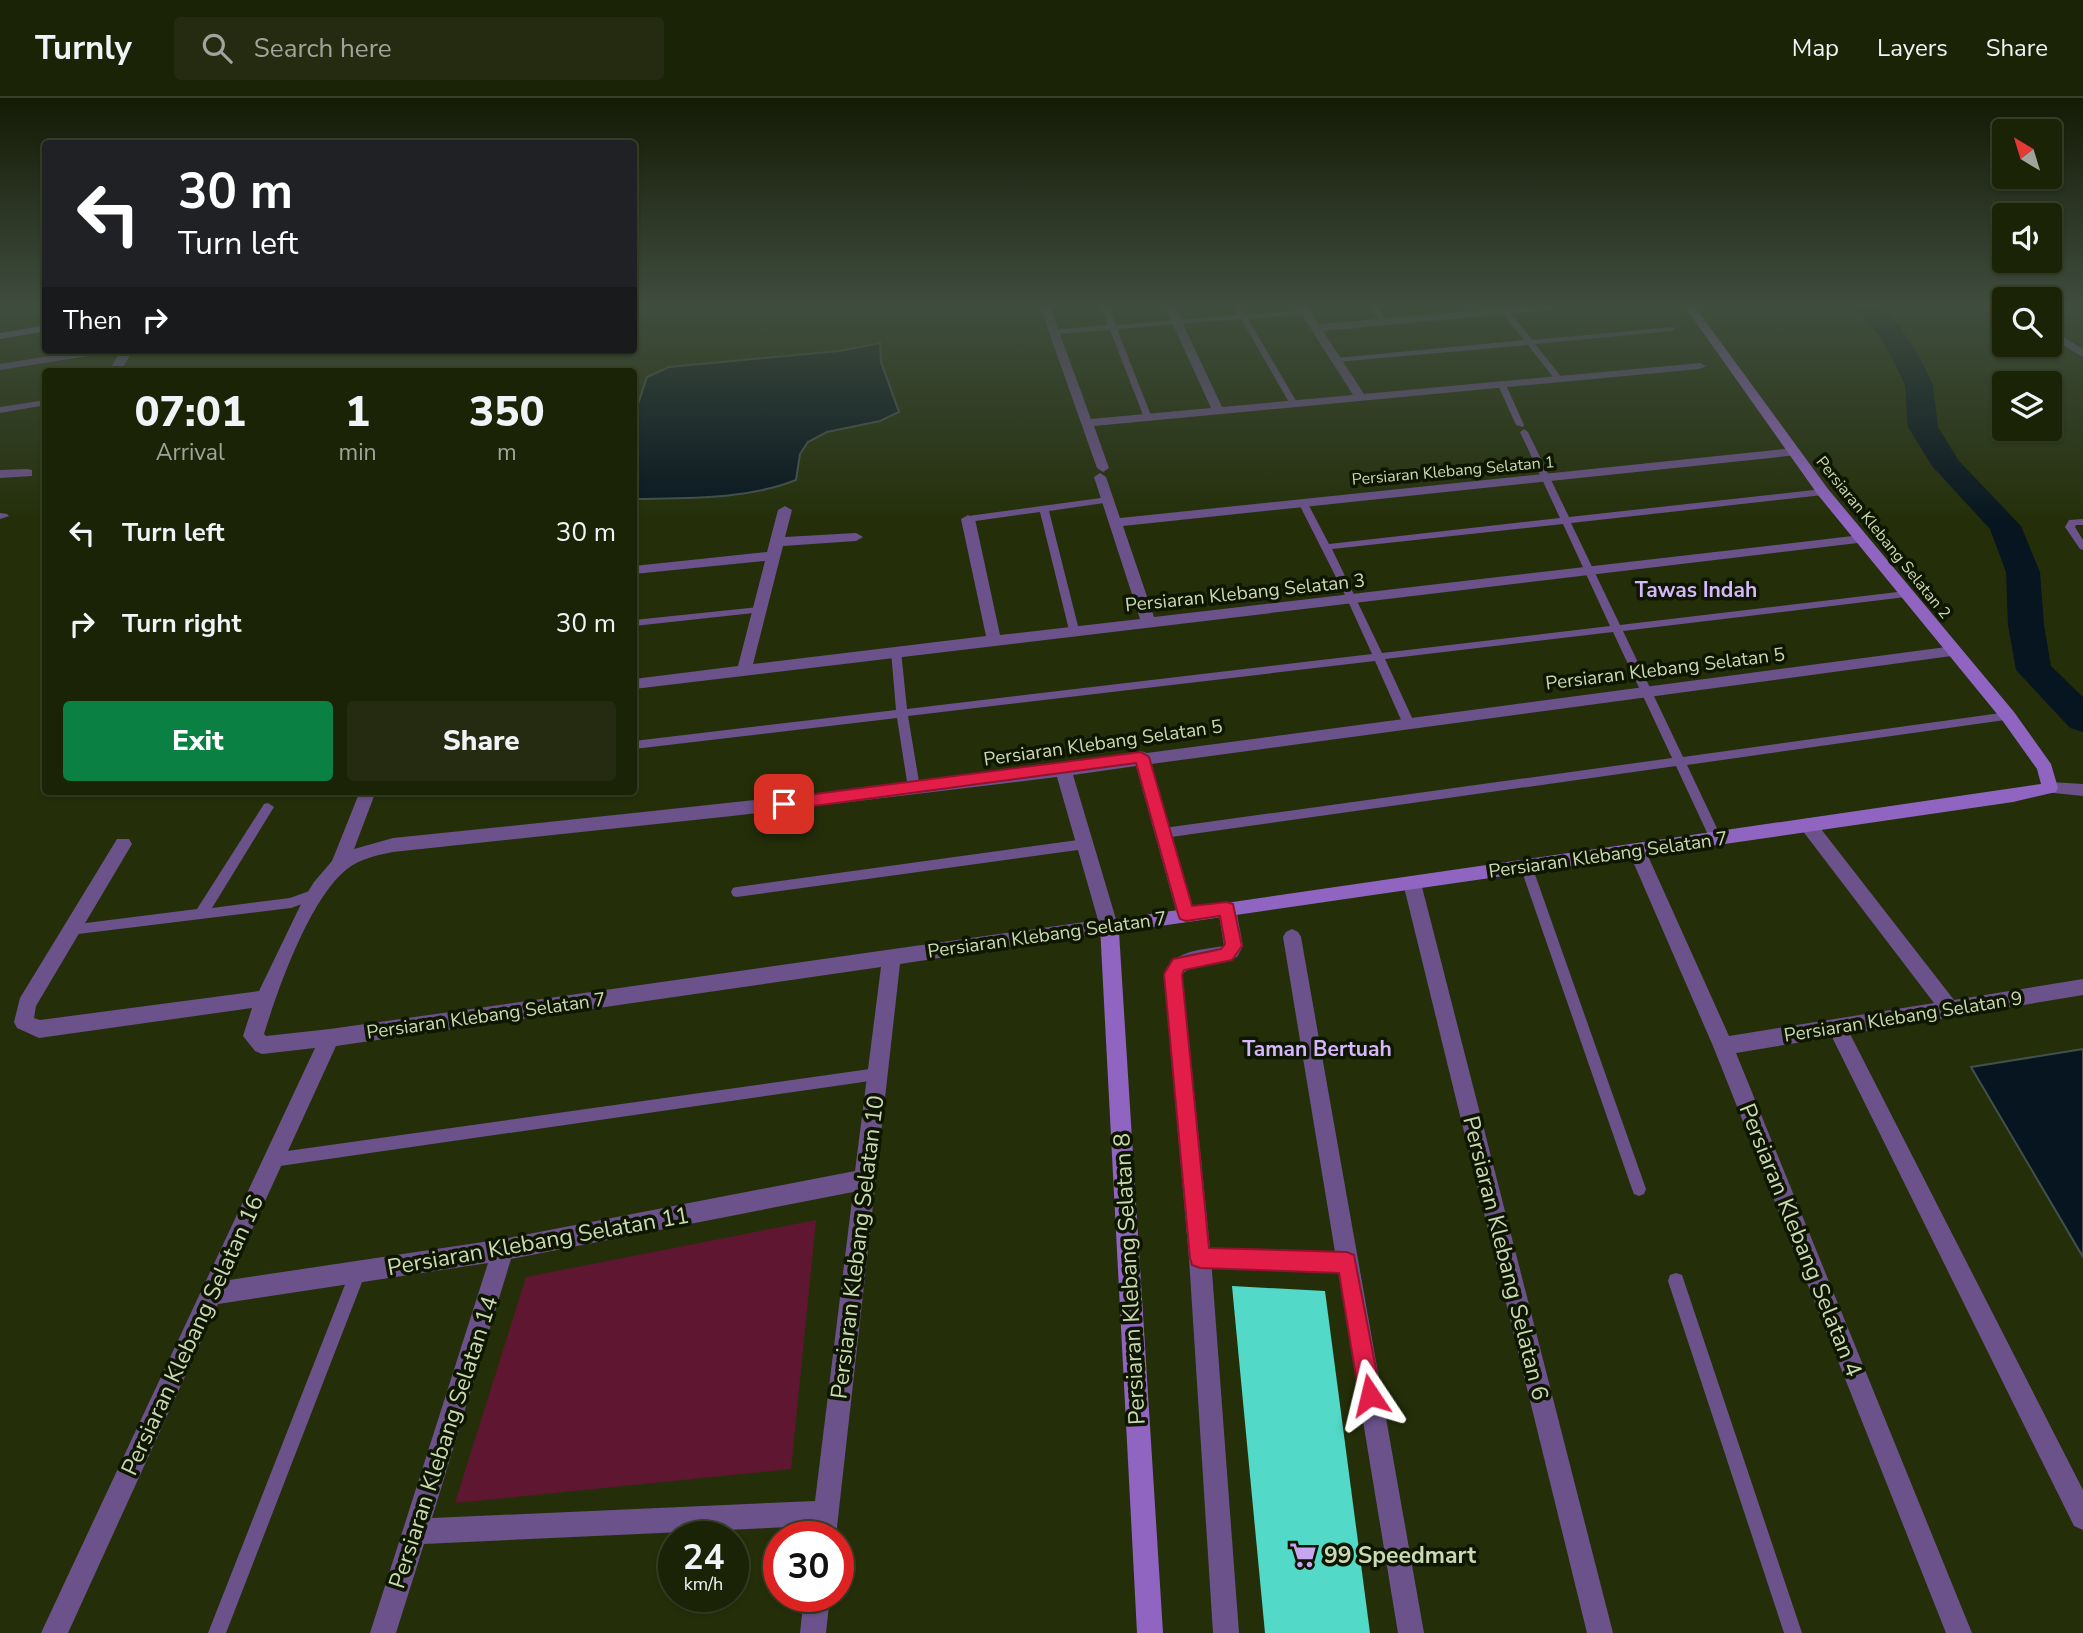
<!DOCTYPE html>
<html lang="en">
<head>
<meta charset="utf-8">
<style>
  body { margin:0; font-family:"Nunito Sans",sans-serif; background:#242b11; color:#f1f3f6; height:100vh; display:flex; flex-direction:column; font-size:26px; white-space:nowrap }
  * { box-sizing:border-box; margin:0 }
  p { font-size:23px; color:#a0a49b }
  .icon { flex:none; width:38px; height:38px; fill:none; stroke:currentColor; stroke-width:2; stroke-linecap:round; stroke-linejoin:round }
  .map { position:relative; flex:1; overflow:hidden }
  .side { position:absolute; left:42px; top:270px; width:595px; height:427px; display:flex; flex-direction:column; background:#1b2307; border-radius:7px; box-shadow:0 2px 5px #0004,0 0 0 2px #394028 }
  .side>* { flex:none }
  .banner { position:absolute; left:42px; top:42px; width:595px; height:214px; border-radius:7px; box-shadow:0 2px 5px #0004,0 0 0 2px #394028; background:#202124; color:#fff; overflow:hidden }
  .needle { width:46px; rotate:322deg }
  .tools { position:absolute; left:1992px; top:21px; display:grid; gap:14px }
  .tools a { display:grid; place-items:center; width:70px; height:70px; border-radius:7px; background:#1b2307; box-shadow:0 2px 5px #0004,0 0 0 2px #394028; font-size:35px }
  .speed { position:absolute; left:658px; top:1423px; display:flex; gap:14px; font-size:35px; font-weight:700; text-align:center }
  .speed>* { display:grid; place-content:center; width:91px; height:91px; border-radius:50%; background:#1b2307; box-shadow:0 2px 5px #0004,0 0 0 2px #394028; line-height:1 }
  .speed small { font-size:18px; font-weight:400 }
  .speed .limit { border:10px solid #d22; background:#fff; color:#111 }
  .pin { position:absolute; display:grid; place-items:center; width:60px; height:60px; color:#fff; margin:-30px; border-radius:14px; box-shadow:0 4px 10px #0006 }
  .me { position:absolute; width:77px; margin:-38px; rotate:350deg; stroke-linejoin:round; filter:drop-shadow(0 0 5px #0008) }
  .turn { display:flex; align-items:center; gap:24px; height:147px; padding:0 21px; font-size:32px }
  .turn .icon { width:91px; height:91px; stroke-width:2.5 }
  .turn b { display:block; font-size:49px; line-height:60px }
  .then { display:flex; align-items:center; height:66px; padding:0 21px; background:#0003; gap:14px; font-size:26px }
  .eta { display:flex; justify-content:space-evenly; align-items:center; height:119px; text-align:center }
  .eta b { font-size:42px; font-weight:800; line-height:49px }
  .button { display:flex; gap:14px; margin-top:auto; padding:14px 21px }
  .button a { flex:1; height:80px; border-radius:7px; background:#0b8043; color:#fff; font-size:28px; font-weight:800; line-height:80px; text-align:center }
  .button a+a { background:#242b11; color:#f1f3f6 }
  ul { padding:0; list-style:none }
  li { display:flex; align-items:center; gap:21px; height:91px; padding:0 21px }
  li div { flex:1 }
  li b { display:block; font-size:26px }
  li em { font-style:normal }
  header { display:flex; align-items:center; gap:42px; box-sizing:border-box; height:98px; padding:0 35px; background:#1b2307; border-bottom:2px solid #394028 }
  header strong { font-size:33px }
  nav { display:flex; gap:38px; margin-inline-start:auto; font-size:24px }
  .search { width:490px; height:63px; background:#242b11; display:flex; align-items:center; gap:18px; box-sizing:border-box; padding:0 24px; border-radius:7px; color:#a0a49b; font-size:26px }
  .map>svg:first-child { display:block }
  .green { fill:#5f1630 }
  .water { fill:#071520; stroke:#42504c; stroke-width:2 }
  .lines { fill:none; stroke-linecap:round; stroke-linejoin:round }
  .river { fill:#071520; fill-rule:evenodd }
  .building { fill:#52d9c8 }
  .lane { fill:#6b528b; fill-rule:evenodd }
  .street { fill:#6b528b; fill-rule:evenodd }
  .secondary { fill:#9065c2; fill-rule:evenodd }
  .route { fill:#e11d48; stroke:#92132f; stroke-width:2 }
  .labels { text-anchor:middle; stroke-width:7; stroke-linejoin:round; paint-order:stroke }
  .far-street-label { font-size:16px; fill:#cbd8b4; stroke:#0f1600 }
  .street-label { font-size:19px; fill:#cbd8b4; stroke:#0f1600 }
  .neighbourhood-label { font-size:21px; font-weight:bold; fill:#d4b7fc; stroke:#0f1600 }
  .near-street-label { font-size:23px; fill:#cbd8b4; stroke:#0f1600 }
  .near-poi-label { font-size:23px; font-weight:bold; fill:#cbd8b4; stroke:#0f1600; text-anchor:start }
</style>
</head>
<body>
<header>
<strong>Turnly</strong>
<div class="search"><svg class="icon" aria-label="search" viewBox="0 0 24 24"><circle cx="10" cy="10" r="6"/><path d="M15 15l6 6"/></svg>Search here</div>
<nav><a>Map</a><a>Layers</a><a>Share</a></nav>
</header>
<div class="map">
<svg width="2083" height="1535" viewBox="0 0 2083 1535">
  <rect width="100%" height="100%" fill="#242f09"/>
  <path class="green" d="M816,1122L791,1371L455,1405L526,1179Z"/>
  <g class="water">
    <path d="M880,245L881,264L899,314L880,323L827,334L808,344L800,356L796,382C745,402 688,400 634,401V318L647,279L669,269L839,253Z"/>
    <path d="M2083,951V1159L1971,969Z"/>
  </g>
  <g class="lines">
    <path class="river" d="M1854,209H1881L1900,228L1921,262L1933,287L1938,329L1959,363L2021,428L2040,474L2044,527L2051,568L2083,599V634L2070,630L2016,572L2008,527L2006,474L1990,431L1932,368L1908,329L1905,287L1893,262L1880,238Z"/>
  </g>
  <path class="building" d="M1232,1188L1325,1193L1370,1535H1265Z"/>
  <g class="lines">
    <g class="lane">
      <path d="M1101,209H1109L1116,227L1238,217L1233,209H1241L1245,217L1309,212L1310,214L1306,216L1248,221L1298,306L1294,309L1290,306L1241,221L1117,231L1152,320L1145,322L1110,232L1054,236L1050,234L1054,232L1108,227Z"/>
      <path d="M1370,209H1378L1388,223L1387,225H1381Z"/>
      <path d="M1502,211H1508L1532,242L1672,229L1676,231L1672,233L1535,246L1563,281L1559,283H1556L1528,247L1337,264L1333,262L1337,260L1524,242L1502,215Z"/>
      <path d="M1499,285L1506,287L1524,327L1523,329L1516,327L1498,287Z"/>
      <path d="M46,302V307L0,315V309Z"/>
      <path d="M1524,331L1528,334L1569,419L1823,391L1828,394L1823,397L1571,425L1620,527L1906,493L1911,496L1906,499L1623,533L1683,659L2008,614L2013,618L2012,621L1687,667L1722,741L1716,746L1710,741L1676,668L1164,740L1158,735L1164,730L1672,660L1613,534L1385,561L1414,624L1408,628L1402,624L1375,563L908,618L920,690L914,694L908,690L897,620L634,651V643L896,612L891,553L896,549L901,553L907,611L1372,556L1347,501L1298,404L1300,402H1306L1329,446L1560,420L1520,334ZM1563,426L1610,528L1382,555L1332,451Z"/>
      <path d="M1108,399L1113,402L1111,404L1049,413L1079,532L1074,535L1069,532L1040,414L968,424L963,421L968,418Z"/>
      <path d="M0,415L7,416L9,418L0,421Z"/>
      <path d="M2083,421V427H2076L2075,429L2083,442V452L2080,451L2065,429L2069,422Z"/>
      <path d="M759,509L764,512L763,514L634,528V522Z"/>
      <path d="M268,705L274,709L212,810L290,800L315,791L319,792L321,796L319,800L291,810L70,837L65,836L64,832L65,828L70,827L197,811L264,706Z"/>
      <path d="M1085,741L1089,743L1091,746L1089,749L1085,751L737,799L733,798L731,794L733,790L737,789Z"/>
      <path d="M1526,763L1530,765L1532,768L1646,1091L1644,1096L1639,1098L1634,1096L1632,1091L1520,768L1522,765Z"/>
      <path d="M877,970L882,972L884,976L882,980L877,982L273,1069L268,1067L266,1062L268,1057L273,1055Z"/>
      <path d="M1200,1152L1347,1157L1353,1159L1355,1165L1353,1171L1347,1173L1200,1168L1194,1166L1192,1160L1194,1154Z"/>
      <path d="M358,1166L364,1168L366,1174L226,1535H208L350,1174L352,1168Z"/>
      <path d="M1676,1175L1682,1177L1684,1183L1802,1535H1784L1668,1183L1670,1177Z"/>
    </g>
    <g class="street">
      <path d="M1040,209H1050L1091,321L1211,310L1165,209H1175L1222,309L1353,297L1297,209H1307L1319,226L1517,209H1556L1551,212L1323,233L1364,296L1700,265L1706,268L1700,271L1094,328L1109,370L1103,374L1097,370Z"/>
      <path d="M2054,238H2062L2083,251V259L2054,242Z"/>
      <path d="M86,252H113L107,255L0,272V266Z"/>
      <path d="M121,252H133L121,273H109Z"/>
      <path d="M1794,350L1800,354L1798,357L1123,428L1154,519L1861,437L1868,441L1866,444L634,591V581L738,568L765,463L634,476V468L767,454L778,412L785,408L792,412L785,439L856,435L863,439L856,443L783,448L753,566L986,538L961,421L968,417L975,421L1000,537L1140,521L1094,379L1100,375L1106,379L1120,420Z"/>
      <path d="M27,371L32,372V378L0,380V372Z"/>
      <path d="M1954,548L1961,553L1959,557L1151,666L1195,816L1192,821L1186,823L1180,821L1177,816L1136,668L1073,677L1118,828L1115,833L900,866L836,1438H810L811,1428L424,1446L396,1535H370L488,1165L218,1206L68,1535H41L315,950L262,956L255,953L243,938L252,910L39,940L17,930L14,924L20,900L117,741H129L132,746L36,908L34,920L40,922L259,893L303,802L314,784L332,763L360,693H376L354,751L393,740C640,715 888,689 1134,657L1141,653L1147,655ZM1057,679L1098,822L330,931L266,938L264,936C278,890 310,800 347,771C360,761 377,757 393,754L732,718ZM881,869L855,1073L503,1141L229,1182L336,948ZM853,1094L815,1403L432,1420L511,1161Z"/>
      <path d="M2050,684L2083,686V698L2044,694L2042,690Z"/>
      <path d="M1808,720L1814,722L1954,902L2083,881V897L1850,936L2083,1392V1432L2074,1428L1832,939L1736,955L1972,1535H1946L1713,948L1628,752L1631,747H1643L1729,938L1934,905L1802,732L1799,727L1802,722Z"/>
      <path d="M1412,778L1418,780L1421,785L1613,1535H1587L1403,785L1406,780Z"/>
      <path d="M1227,804L1233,806L1236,811L1243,848L1237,859L1189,871L1182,876L1211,1160L1239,1535H1213L1189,1160L1164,876C1172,852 1202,852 1224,848L1218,811L1221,806Z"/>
      <path d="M1292,831L1298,834L1301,839L1424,1535H1398L1283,839L1286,834Z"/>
      <path d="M804,1498H830L826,1535H800Z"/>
    </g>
    <g class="secondary">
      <path d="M1685,209H1695L1828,391L2014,614L2051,666L2058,690L2056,694L2013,704L1119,834L1163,1535H1137L1100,828L1103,823L2041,686L2037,671L2002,622L1818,397Z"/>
      <path d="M46,227V233L0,241V235Z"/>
    </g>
  </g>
  <linearGradient id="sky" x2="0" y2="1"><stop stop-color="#141a05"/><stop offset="0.49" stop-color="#3f4d3e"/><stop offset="1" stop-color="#3f4d3e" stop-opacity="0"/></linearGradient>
  <rect width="2083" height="424" fill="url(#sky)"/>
  <path class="route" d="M1141,654L1149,659L1192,808L1227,804L1233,806L1242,848L1232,862L1184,872L1182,877L1209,1150L1347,1154L1354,1157L1381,1297L1378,1305L1370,1308L1362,1305L1359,1297L1339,1175L1200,1170L1192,1167L1190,1160L1164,876L1173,861L1221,851L1225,846L1220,818L1186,823L1180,821L1178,816L1136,665L784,712L776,706L784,700Z"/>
  <defs>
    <symbol id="supermarket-bare" viewBox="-9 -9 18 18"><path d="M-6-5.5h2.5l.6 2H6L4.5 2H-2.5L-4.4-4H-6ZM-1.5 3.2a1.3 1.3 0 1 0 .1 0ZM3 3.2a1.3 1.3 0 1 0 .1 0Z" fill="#c6a6f0" stroke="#0f1600" stroke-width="2.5" paint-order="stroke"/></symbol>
  </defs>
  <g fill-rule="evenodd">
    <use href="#supermarket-bare" x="1284" y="1438" width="38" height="38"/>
  </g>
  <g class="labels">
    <g class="far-street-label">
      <text transform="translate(1453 372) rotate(-5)" y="6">Persiaran Klebang Selatan 1</text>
      <text transform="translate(1884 439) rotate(51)" y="6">Persiaran Klebang Selatan 2</text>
    </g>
    <g class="street-label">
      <text transform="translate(1245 494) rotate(-6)" y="7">Persiaran Klebang Selatan 3</text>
      <text transform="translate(1665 570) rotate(-7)" y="7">Persiaran Klebang Selatan 5</text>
      <text transform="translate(1103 644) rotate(-8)" y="7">Persiaran Klebang Selatan 5</text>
      <text transform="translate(1608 756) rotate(-8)" y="7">Persiaran Klebang Selatan 7</text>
      <text transform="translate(1047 836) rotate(-8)" y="7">Persiaran Klebang Selatan 7</text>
      <text transform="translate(486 917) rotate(-8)" y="7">Persiaran Klebang Selatan 7</text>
      <text transform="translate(1903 918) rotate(-9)" y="7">Persiaran Klebang Selatan 9</text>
    </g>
    <g class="neighbourhood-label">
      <text x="1696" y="499">Tawas Indah</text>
      <text x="1317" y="958">Taman Bertuah</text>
    </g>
    <g class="near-street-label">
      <text transform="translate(1801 1142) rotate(68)" y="8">Persiaran Klebang Selatan 4</text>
      <text transform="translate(538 1143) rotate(-10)" y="8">Persiaran Klebang Selatan 11</text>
      <text transform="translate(857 1149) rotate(-83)" y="8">Persiaran Klebang Selatan 10</text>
      <text transform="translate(1506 1160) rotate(76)" y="8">Persiaran Klebang Selatan 6</text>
      <text transform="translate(1129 1181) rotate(-93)" y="8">Persiaran Klebang Selatan 8</text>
      <text transform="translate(192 1237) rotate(-65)" y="8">Persiaran Klebang Selatan 16</text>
      <text transform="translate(443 1344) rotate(-72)" y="8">Persiaran Klebang Selatan 14</text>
    </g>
    <g class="near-poi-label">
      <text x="1324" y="1465">99 Speedmart</text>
    </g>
  </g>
</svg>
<div class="tools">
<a><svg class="needle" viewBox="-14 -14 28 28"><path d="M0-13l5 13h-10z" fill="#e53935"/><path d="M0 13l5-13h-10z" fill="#a0a49b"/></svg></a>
<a><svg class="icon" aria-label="sound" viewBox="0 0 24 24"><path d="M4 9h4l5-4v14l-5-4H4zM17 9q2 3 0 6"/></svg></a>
<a><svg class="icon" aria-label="search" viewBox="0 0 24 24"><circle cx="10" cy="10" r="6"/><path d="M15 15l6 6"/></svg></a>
<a><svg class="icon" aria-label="layers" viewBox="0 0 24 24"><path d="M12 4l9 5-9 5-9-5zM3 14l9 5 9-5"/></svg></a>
</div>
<div class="speed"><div>24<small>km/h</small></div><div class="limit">30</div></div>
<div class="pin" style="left:784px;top:706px;background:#d93025"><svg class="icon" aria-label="arrive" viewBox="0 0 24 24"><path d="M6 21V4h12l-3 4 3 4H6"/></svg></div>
<svg class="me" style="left:1370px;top:1297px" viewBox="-20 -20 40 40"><path d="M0-17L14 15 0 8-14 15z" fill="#e11d48" stroke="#fff" stroke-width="4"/></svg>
<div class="banner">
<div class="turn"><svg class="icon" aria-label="left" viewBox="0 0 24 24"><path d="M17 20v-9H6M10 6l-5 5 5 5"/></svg><div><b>30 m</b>Turn left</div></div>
<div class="then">Then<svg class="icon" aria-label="right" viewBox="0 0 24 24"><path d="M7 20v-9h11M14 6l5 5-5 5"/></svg></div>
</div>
<section class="side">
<div class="eta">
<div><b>07:01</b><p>Arrival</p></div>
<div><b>1</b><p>min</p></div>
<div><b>350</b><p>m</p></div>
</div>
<ul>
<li><svg class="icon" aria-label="left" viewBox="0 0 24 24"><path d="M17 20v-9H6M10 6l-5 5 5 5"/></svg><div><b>Turn left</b></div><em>30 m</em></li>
<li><svg class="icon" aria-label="right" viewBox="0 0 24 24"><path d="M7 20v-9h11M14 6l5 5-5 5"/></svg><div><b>Turn right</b></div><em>30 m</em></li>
</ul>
<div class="button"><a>Exit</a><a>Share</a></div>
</section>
</div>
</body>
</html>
